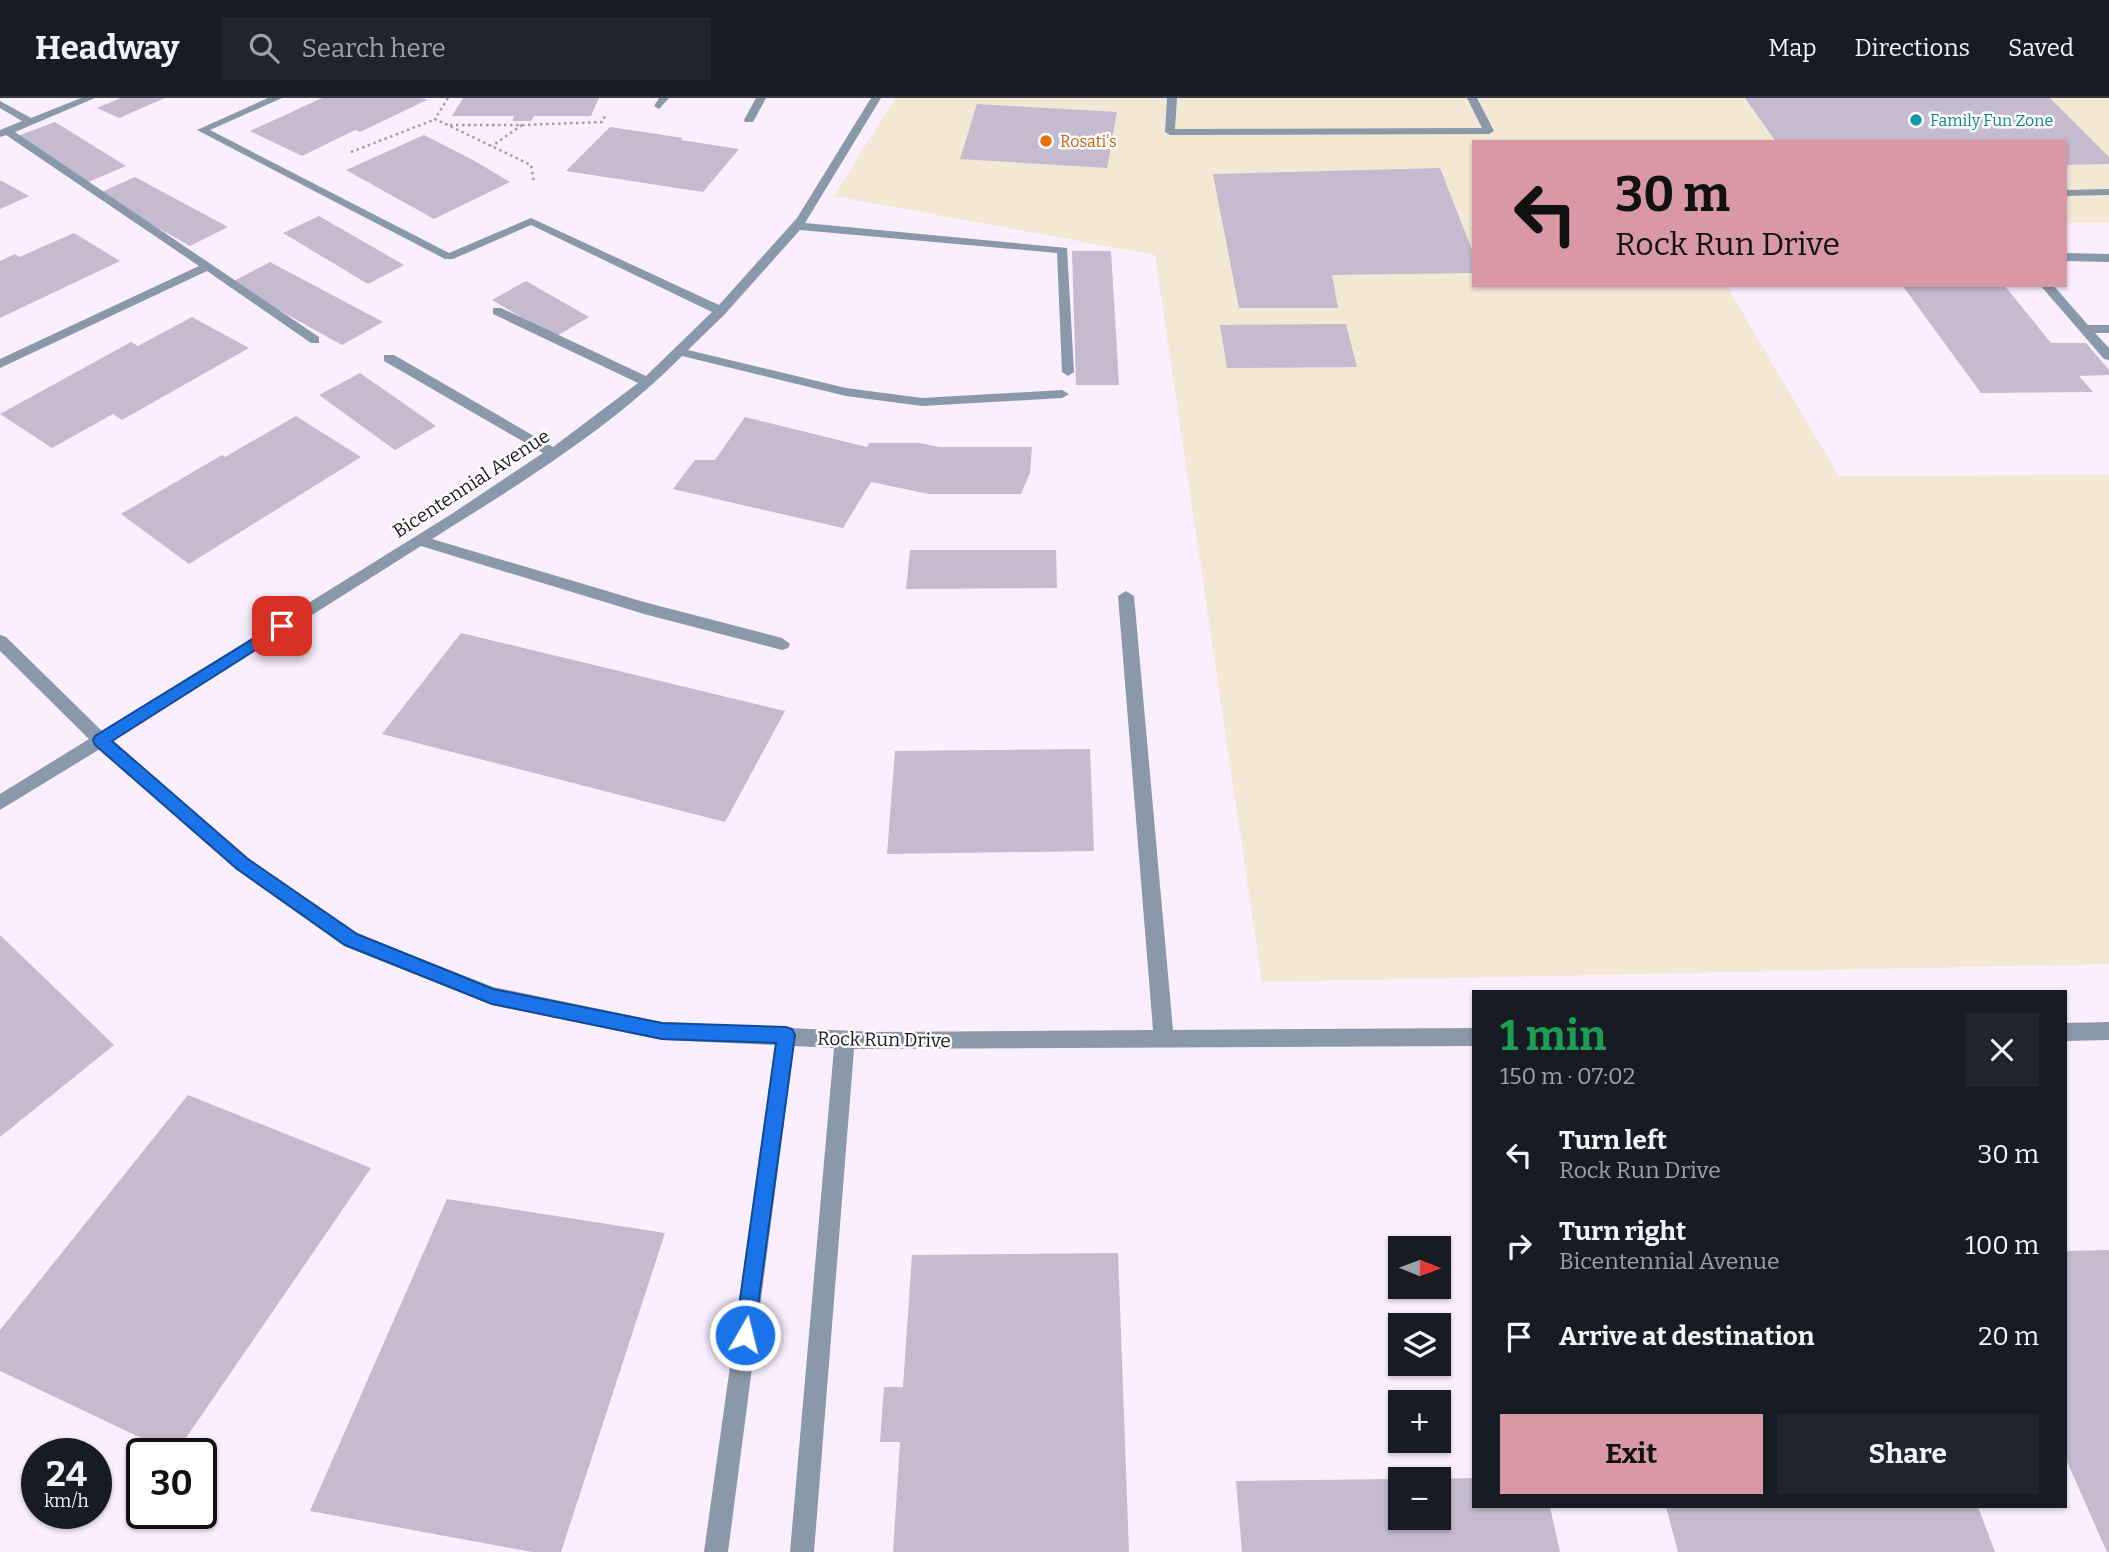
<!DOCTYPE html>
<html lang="en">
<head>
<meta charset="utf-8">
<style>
  body { margin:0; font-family:Bitter,serif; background:#20242c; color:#f1f3f6; height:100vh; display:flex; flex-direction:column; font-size:26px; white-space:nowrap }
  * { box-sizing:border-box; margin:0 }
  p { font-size:23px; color:#9ea1a6 }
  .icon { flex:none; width:38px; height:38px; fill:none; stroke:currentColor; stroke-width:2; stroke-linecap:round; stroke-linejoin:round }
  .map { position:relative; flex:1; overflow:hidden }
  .side { position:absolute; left:1472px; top:892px; width:595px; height:518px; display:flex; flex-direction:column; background:#171b24; border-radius:0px; box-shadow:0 2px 5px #0004 }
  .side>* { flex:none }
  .guide { position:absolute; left:1472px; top:42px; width:595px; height:147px; border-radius:0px; box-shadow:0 2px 5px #0004; background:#d898a6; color:#111; overflow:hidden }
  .needle { width:46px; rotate:91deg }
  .buttons { position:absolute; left:1388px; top:1138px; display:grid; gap:14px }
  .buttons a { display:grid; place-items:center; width:63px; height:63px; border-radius:0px; background:#171b24; box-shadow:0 2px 5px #0004; font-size:35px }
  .speed { position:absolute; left:21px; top:1340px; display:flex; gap:14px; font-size:35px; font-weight:700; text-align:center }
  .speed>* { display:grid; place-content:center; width:91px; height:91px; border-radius:50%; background:#171b24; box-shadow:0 2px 5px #0004; line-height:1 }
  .speed small { font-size:18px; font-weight:400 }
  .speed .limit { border:4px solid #111; border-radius:10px; background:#fff; color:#111 }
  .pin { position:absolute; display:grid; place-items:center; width:60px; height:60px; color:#fff; margin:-30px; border-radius:14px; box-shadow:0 4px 10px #0006 }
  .me { position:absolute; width:77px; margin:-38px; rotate:8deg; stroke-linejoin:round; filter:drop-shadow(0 0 5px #0008) }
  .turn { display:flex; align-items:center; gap:24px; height:147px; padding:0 28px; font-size:32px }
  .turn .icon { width:91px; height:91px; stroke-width:2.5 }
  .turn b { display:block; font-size:49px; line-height:60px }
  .round { display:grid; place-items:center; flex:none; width:74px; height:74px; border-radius:0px; background:#20242c }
  .summary { display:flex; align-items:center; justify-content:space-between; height:119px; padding:0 28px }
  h1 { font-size:42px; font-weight:700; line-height:52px; color:#1e9e55 }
  .cta { display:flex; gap:14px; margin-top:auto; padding:14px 28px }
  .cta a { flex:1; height:80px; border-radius:0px; background:#d898a6; color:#111; font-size:28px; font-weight:700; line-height:80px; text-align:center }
  .cta a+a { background:#20242c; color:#f1f3f6 }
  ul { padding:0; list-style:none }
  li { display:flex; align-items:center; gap:21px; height:91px; padding:0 28px }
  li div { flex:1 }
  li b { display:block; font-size:26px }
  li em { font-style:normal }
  header { display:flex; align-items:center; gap:42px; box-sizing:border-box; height:98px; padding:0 35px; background:#171b24; border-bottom:2px solid #363941 }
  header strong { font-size:33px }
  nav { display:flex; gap:38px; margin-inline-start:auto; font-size:24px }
  .search { width:490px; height:63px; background:#20242c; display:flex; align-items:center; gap:18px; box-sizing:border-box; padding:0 24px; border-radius:0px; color:#9ea1a6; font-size:26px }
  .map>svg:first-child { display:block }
  .commercial { fill:#f2e8d3 }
  .building { fill:#c5bacf }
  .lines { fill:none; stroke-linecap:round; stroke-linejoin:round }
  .path { stroke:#a59ca9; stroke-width:2.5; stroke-dasharray:2.5 3.5; stroke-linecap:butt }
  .minor { fill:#8a99a9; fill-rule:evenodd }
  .route { fill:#1a73e8; stroke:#114b97; stroke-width:2 }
  .culture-dot { fill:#0f9aa8; stroke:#fff; stroke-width:2.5 }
  .food-dot { fill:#e8710a; stroke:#fff; stroke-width:2.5 }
  .labels { text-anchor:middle; stroke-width:5; stroke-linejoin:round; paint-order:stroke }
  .far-culture-label { font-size:16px; fill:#0d838f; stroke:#fff; text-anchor:start }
  .far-food-label { font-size:16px; fill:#c56008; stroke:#fff; text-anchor:start }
  .street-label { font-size:19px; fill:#1c171e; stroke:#fff }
</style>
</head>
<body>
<header>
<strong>Headway</strong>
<div class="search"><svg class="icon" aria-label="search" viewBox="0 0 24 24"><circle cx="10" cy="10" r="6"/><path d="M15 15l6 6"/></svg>Search here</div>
<nav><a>Map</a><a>Directions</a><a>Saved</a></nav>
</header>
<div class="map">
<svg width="2109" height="1454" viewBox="0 0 2109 1454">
  <rect width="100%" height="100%" fill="#faeeff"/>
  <path class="commercial" d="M895,0H2109V125H2065V44H1474V187H1726L1839,378L2109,377V866L1262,884L1155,157L834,98Z"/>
  <g class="building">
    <path d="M121,0H165L119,20L97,10Z"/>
    <path d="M322,0H422L427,2L360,34L355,32L302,58L250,33Z"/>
    <path d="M463,0H599L591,18H534L531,23H512L514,18H452Z"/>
    <path d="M1745,0H2050L2109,59V66L2065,67V44H1776Z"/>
    <path d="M977,6L1117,14L1107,70L960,61Z"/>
    <path d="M55,24L126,68L86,85L15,39Z"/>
    <path d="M610,29L683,40L681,42L739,51L703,94L566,73Z"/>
    <path d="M424,37L473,62L510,84L434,121L346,72Z"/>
    <path d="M1440,70L1474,157V175L1332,177L1338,210H1239L1213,76Z"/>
    <path d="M135,79L228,129L190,148L97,96Z"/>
    <path d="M0,82L29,98L0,111Z"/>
    <path d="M319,118L404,167L368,186L283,135Z"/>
    <path d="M74,135L120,163L0,220V163L15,156L19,159Z"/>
    <path d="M1072,153H1111L1119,287H1076Z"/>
    <path d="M270,164L383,224L342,247L230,185Z"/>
    <path d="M526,183L589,219L555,239L492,202Z"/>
    <path d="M1902,187H2004L2051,245H2086L2109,272V277L2079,278L2093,294L1981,295Z"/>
    <path d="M192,219L249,250L122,322L113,316L52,350L0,316L131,244L138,248Z"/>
    <path d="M1346,226L1357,269L1227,270L1220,227Z"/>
    <path d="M360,275L436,328L395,352L319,297Z"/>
    <path d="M296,318L361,359L189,466L121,416L222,357L225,359Z"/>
    <path d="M745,319L867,349L869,345H920L939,349H1032L1030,375L1021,396H929L871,384L843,430L673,391L695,362H715Z"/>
    <path d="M910,452H1056L1057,490L906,491Z"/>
    <path d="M461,535L785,613L725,724L382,636Z"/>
    <path d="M1090,651L1094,753L887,756L895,653Z"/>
    <path d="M0,837L114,947L0,1039Z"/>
    <path d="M188,997L371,1070L175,1356L0,1273V1232Z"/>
    <path d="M447,1101L665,1135L561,1454H532L310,1413Z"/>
    <path d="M2109,1152V1454H2107L2065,1359V1153Z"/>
    <path d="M1118,1155L1129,1454H893L900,1344H880L884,1289H903L912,1157Z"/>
    <path d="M1474,1380V1409H1550L1560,1454H1242L1236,1383L1400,1381V1419H1438V1381Z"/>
    <path d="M1666,1409H1978L1995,1454H1678Z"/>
  </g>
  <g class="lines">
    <g class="path">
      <path d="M448,0L435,21L531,67L534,84"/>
      <path d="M450,27H522L492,48"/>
      <path d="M522,27L602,24L606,16"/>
      <path d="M351,54L436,21"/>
    </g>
    <g class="minor">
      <path d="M81,0H95L15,34L319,239V245H311L207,173L0,270V261L199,168L6,37L0,39V32L22,23L0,10V3L31,20Z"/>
      <path d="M268,0H282L210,32L449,155L531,120L719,207L797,120L871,0H881L805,125L1067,150L1074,274L1068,278L1062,274L1057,155L800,132L725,216L688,252L846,290L922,300L1062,292L1069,296L1062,300L922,308L846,298L682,258C610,331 518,387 432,441L644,504L782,540L790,546L788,550L782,552L644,516L421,448L113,643L248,761L358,836L493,889L662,924L876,934L1153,932L1118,498L1126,493L1134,498L1173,932L1474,930V948L854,951L814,1454H790L834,950L794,948L728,1454H704L775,947L662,942L492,907L344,848L236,771L100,651L0,712V696L89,641L0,553V537L6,539L102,633L450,417L543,355L384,263V257H394L553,349L638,285L493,216V210H501L646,278L712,214L531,127L453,161H445L197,32Z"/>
      <path d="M659,0H669L659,11L654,8Z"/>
      <path d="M756,0H766L753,24H745L744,22Z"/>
      <path d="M1167,0H1177L1175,31L1482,30L1467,0H1477L1494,33L1489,36L1170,37L1165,34Z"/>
      <path d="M2109,91V97L2065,98V92Z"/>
      <path d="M2065,155L2109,156V164L2065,163Z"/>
      <path d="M2040,187H2053L2088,227H2109V235H2095L2109,250V262L2104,261Z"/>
      <path d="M2109,924V942L2065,943V925Z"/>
    </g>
  </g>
  <path class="route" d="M282,523L287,524V532L112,643L248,761L357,836L493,891L662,925L786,929L792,931L795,937L753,1244L745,1247L738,1244L735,1237L776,945L662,941L492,906L345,847L237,771L95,647L93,642L95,638Z"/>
  <circle class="culture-dot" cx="1916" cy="22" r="7"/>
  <circle class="food-dot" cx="1046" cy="43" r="7"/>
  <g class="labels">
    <g class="far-culture-label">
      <text x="1930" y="28">Family Fun Zone</text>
    </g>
    <g class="far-food-label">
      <text x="1060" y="49">Rosati's</text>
    </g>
    <g class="street-label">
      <text transform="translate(471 385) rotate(-33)" y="7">Bicentennial Avenue</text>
      <text transform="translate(884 941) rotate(1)" y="7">Rock Run Drive</text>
    </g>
  </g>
</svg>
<div class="buttons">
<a><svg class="needle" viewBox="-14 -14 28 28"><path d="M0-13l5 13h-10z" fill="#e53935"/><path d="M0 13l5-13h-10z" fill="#9ea1a6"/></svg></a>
<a><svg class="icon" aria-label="layers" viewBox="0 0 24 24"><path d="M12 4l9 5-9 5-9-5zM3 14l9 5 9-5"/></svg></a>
<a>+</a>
<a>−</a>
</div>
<div class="speed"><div>24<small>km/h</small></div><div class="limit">30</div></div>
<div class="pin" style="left:282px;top:528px;background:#d93025"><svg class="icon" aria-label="arrive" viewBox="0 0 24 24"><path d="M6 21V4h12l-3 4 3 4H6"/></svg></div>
<svg class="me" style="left:745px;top:1237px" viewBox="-20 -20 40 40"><circle r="17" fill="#1a73e8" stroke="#fff" stroke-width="3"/><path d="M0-11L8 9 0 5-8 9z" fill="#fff"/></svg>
<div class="guide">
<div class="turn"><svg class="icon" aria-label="left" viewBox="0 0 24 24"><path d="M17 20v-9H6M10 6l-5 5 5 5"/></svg><div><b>30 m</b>Rock Run Drive</div></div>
</div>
<section class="side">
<div class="summary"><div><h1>1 min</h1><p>150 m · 07:02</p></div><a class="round"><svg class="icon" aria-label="close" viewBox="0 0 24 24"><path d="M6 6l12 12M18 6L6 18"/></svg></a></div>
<ul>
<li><svg class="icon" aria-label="left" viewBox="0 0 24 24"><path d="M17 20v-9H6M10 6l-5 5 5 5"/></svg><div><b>Turn left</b><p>Rock Run Drive</p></div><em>30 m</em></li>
<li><svg class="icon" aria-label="right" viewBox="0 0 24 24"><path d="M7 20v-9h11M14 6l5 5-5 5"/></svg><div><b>Turn right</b><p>Bicentennial Avenue</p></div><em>100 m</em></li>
<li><svg class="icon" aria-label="arrive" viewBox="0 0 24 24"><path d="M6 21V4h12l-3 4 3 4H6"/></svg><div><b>Arrive at destination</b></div><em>20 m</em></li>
</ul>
<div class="cta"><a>Exit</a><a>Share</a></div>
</section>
</div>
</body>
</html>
